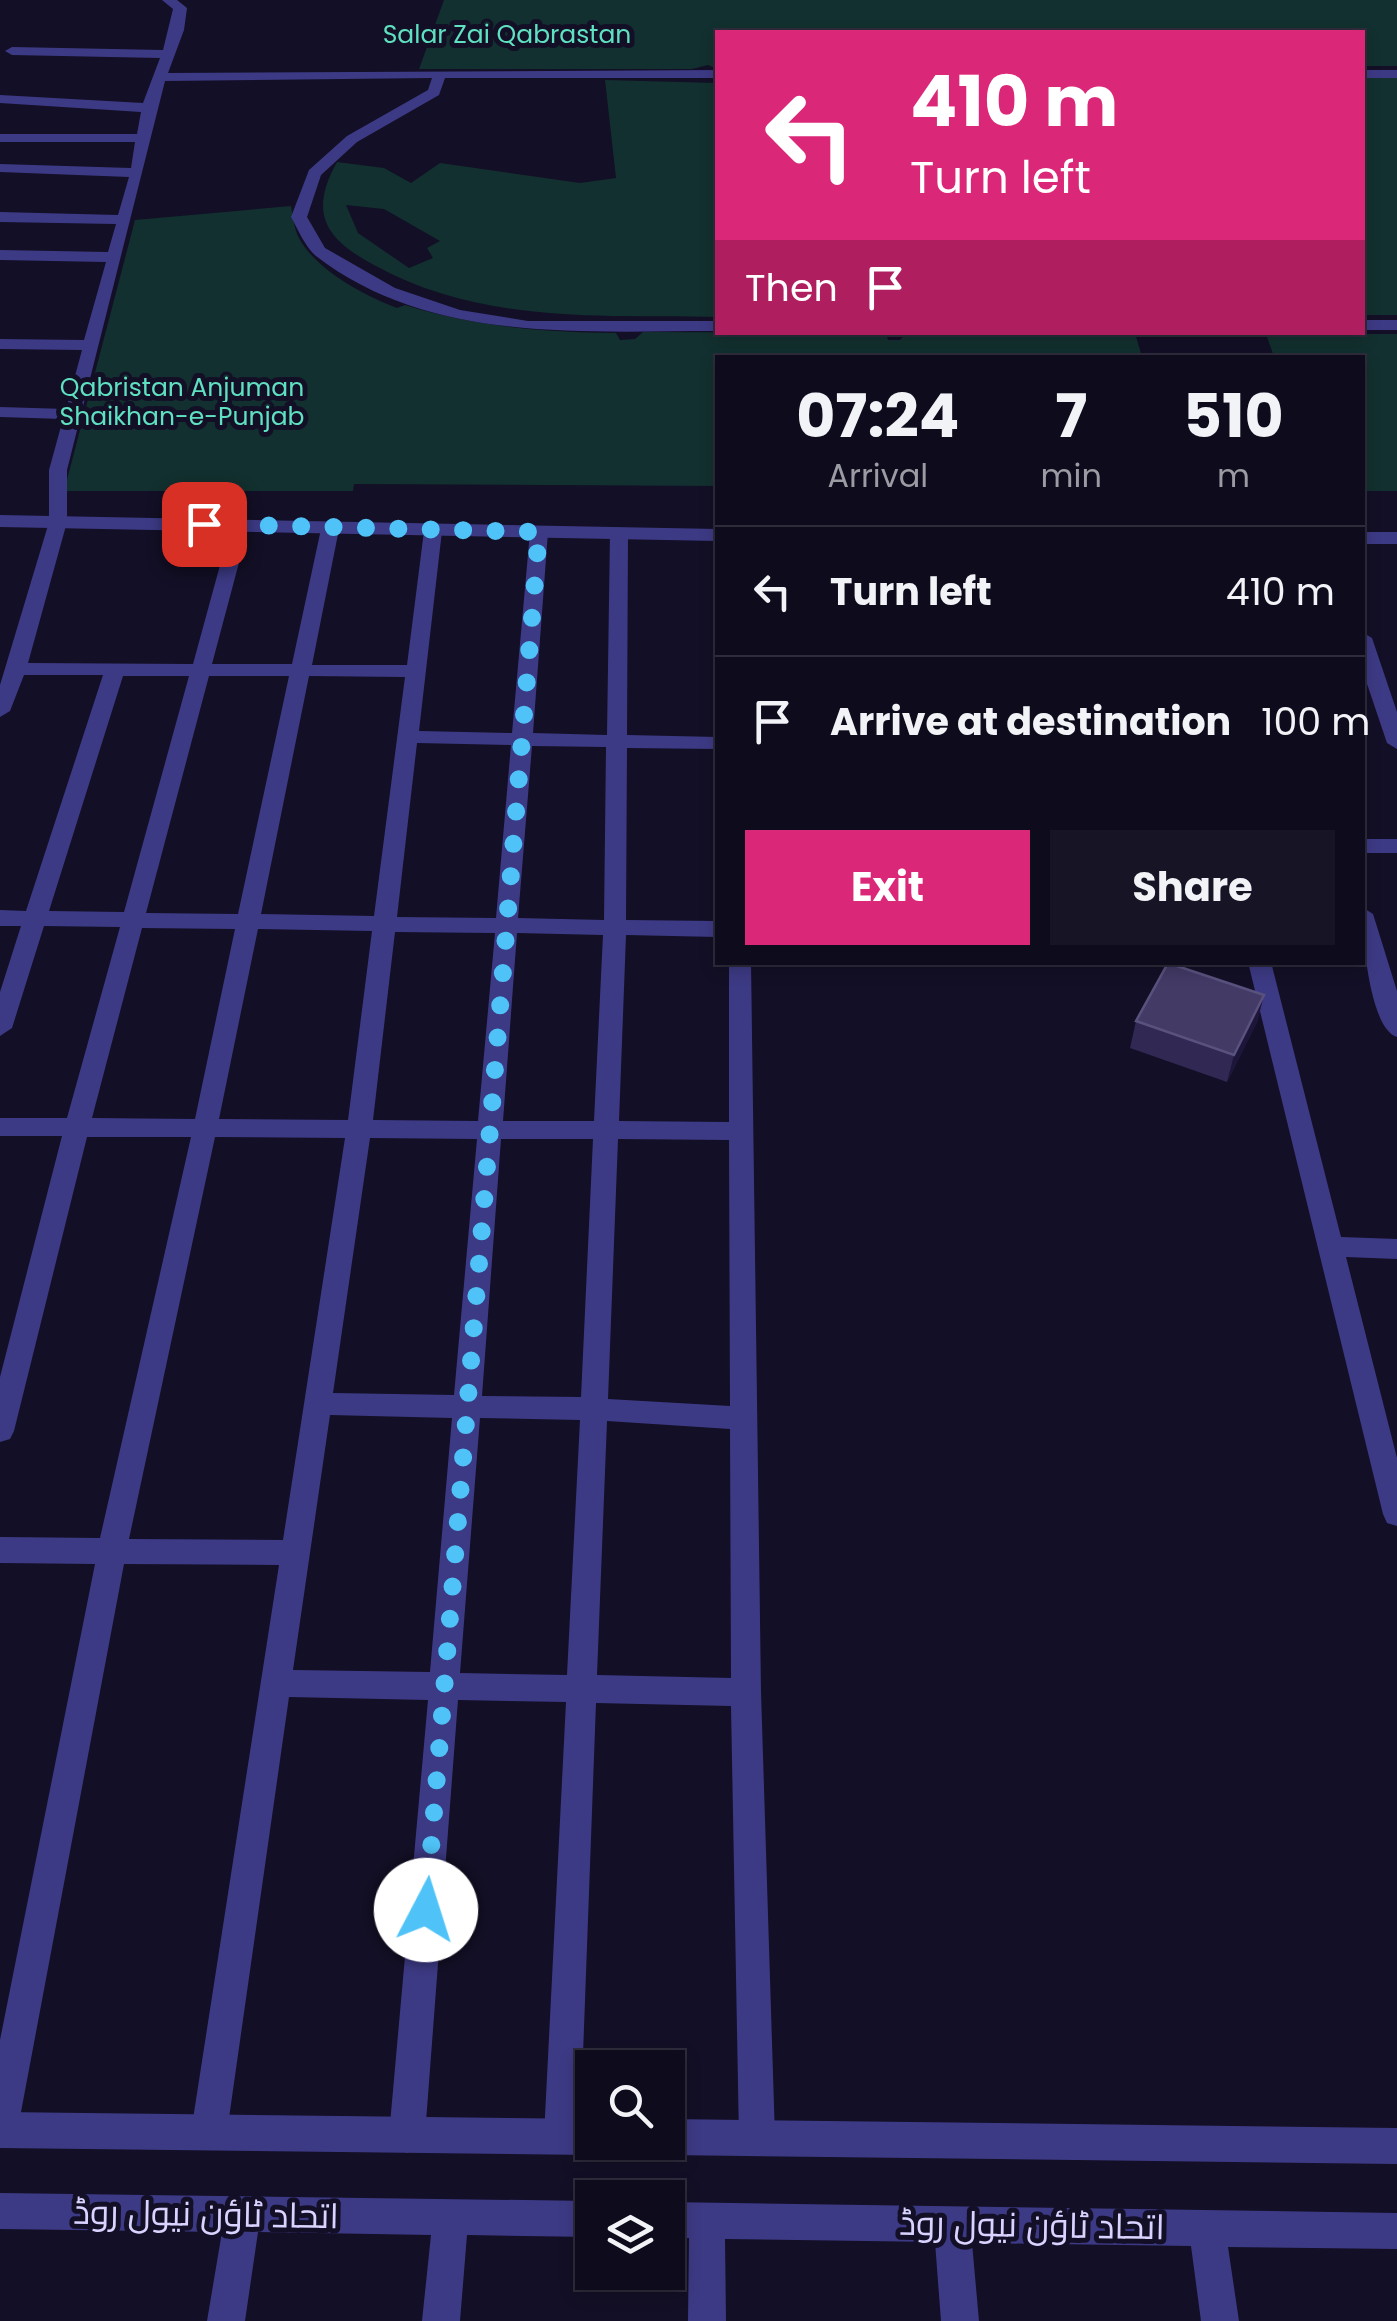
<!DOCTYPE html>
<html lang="en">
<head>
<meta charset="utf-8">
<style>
  body { margin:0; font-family:Poppins,Cairo,sans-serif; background:#171425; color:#f1f3f6; height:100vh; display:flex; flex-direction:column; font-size:38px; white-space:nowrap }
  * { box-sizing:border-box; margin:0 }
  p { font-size:32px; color:#9b9ba3 }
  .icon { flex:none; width:55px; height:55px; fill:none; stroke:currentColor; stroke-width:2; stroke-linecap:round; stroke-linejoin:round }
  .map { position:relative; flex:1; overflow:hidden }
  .sheet { position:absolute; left:715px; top:355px; width:650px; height:610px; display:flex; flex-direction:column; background:#0e0b1c; border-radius:0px; box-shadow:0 5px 15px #0003,0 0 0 2px #2e2b3b }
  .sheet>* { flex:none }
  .guide { position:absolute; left:715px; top:30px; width:650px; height:305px; border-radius:0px; box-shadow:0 5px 15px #0003,0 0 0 2px #2e2b3b; background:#db2777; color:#fff; overflow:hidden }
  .buttons { position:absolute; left:575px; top:2050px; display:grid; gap:20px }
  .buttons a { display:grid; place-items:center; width:110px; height:110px; border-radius:0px; background:#0e0b1c; box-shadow:0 5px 15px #0003,0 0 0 2px #2e2b3b; font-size:50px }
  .pin { position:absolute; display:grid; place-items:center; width:85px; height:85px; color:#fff; margin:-42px; border-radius:20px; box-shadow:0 5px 15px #0006 }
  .me { position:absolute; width:110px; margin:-55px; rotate:5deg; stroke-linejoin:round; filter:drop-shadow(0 0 8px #0008) }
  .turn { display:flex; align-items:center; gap:35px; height:210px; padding:0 30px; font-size:45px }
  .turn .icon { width:130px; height:130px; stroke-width:2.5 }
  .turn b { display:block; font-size:70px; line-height:85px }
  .then { display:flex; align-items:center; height:95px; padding:0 30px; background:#0003; gap:20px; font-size:38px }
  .eta { display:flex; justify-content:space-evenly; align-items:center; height:170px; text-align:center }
  .eta b { font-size:60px; font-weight:700; line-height:70px }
  .primary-button { display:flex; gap:20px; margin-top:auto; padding:20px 30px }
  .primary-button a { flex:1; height:115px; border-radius:0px; background:#db2777; color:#fff; font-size:40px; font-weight:700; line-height:115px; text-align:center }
  .primary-button a+a { background:#171425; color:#f1f3f6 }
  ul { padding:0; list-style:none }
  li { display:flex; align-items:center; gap:30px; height:130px; padding:0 30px; border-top:2px solid #2e2b3b }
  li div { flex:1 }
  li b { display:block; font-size:38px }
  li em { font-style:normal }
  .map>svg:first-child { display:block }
  .green { fill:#12302f; fill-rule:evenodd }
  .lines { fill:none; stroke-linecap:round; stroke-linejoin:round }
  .minor { fill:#3d3a85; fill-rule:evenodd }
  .tertiary { fill:#3d3a85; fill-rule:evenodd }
  .wall { fill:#312854 }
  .shaded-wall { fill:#1d163a }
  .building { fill:#433a66; stroke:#5a527e; stroke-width:2.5 }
  .route { stroke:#4fc3f7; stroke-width:18; stroke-dasharray:0 32.4 }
  .labels { text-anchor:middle; stroke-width:10; stroke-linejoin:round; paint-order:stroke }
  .far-park-label { font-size:25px; fill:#5fe0c0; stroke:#130f26 }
  .near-street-label { font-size:35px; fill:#d9d4ff; stroke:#130f26 }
</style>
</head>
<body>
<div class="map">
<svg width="1397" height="2321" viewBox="0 0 1397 2321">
  <rect width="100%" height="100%" fill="#130f26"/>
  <g class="green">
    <path d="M444,0H1397V66H1363L1362,32H718L717,69L708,65L692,69H419Z"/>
    <rect x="1363" y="78" width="34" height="237"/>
    <path d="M605,80L717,83V317C599,315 481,324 374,265C326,239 308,214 337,162L384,168L411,183L440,163L580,183L616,178ZM346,205L384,209L440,241L427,248L433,258L409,268L358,233Z"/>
    <path d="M291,206C293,216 294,229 299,238C316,270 365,296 397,308L405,305C476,327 542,332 616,333L620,340L635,339L643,332L886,333L888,340H900L906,333H1135L1142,357L718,358L717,486L354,484L353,491H64L135,220Z"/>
    <path d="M1266,334H1397V491H1363L1362,358L1274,357Z"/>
  </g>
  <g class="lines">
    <g class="minor">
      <path d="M162,0H177L187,8L184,30L168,73L718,70V78H445L439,95L357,142L321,175L307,217L325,248L395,288L460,310L528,321H718V331C583,331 430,344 316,256C305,247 298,229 291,217L309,170L347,136L428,90L432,78L165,81L67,470V522L28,663L193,664L231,525L240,519L249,525L212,664H292L321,529L330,523L339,529L312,665H407L424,531L433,525L442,531L419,731L512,733L530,532L539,526L548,532L533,733L607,735L610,533L619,527L628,533L627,735L718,737V749L627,748L626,920L718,921V937L626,935L619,1121L729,1122V962H751L761,1692L775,2138L769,2150L757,2156L745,2150L739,2138L731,1706L596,1703L580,2136L574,2148L562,2154L550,2148L544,2136L566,1702L458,1700L425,2135L419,2147L407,2153L395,2147L389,2135L428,1700L289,1697L227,2132L221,2144L209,2150L197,2144L191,2132L279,1565L124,1564L18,2128L12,2140L0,2146V2040L95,1564L0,1563V1537L100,1538L191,1137H87L14,1431L10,1439L0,1442V1377L62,1136H0V1118H67L120,927L44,926L12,1028L0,1036V992L21,926H0V910L26,911L103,675H24L10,711L0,717V685L49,522V470L63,419L0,417V407L66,409L82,350L0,349V339L84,340L106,262L0,260V250L108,252L116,224L0,222V212L118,215L129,177L0,172V164L131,168L135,142H0V134H137L141,112L0,103V95L143,103L160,58L12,55L5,51L12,47L163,50L173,9ZM123,676H189L124,912L49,911ZM209,676H289L238,914L146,913ZM309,676L405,677L374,916L261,914ZM417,743L511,745L496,918L397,917ZM532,746L606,747L604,920L518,918ZM142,928L235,929L195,1119L92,1118ZM258,929L372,931L348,1120L219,1119ZM395,932L495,933L478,1121L373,1120ZM517,933L603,935L594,1121H503ZM215,1137L345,1138L283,1540L129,1539ZM370,1138L477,1139L454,1395L333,1393ZM501,1139H593L581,1397L482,1396ZM618,1139L729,1140L730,1406L608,1399ZM330,1415L452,1418L430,1672L293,1670ZM480,1418L580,1420L567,1675L460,1673ZM607,1421L730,1429L731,1678L597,1675Z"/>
      <rect x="1362" y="70" width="35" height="8"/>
      <rect x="1362" y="320" width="35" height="10"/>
      <path d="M1362,632L1372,638L1397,712V749L1387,743L1362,669Z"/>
      <rect x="1362" y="839" width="35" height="14"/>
      <path d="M1362,907L1373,914L1397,991V1037C1369,1029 1362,933 1362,907Z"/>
      <path d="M1248,962H1271L1341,1237L1397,1239V1259L1346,1257L1397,1458V1526L1387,1523L1383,1514Z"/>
      <path d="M0,2193L592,2201V2237L467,2235L460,2321H422L431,2235L258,2232L245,2321H207L222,2232L0,2229Z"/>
      <path d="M668,2202L1397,2213V2249L1228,2247L1239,2321H1201L1191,2246L972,2243L979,2321H941L935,2242L725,2239L726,2321H688L689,2238H668Z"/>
    </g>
    <g class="tertiary">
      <path d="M0,515L718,529V541L0,527Z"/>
      <rect x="1362" y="532" width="35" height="12"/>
      <path d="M0,2112L592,2119V2142H607L604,2149L592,2155L0,2148Z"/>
      <path d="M668,2119L1397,2128V2164L668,2155L656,2149L653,2142H668Z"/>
    </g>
  </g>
  <path class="wall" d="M1264,995L1257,1022L1227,1082L1130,1048L1136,1021Z"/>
  <path class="shaded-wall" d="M1264,995L1257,1022L1227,1082L1234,1055Z"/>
  <path class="building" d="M1168,963L1264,995L1234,1055L1136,1021Z"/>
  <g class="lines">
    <path class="route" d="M204,524L539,532L426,1910"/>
  </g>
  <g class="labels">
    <g class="far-park-label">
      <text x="507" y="43">Salar Zai Qabrastan</text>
      <text x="182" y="396">Qabristan Anjuman<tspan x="182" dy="29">Shaikhan-e-Punjab</tspan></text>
    </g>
    <g class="near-street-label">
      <text transform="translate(206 2214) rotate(1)" y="12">اتحاد ٹاؤن نیول روڈ</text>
      <text transform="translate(1032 2225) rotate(1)" y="12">اتحاد ٹاؤن نیول روڈ</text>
    </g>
  </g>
</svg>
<div class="buttons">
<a><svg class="icon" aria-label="search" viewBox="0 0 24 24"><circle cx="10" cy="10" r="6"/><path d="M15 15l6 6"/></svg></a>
<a><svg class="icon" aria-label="layers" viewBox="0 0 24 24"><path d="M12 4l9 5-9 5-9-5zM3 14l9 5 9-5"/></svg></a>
</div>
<div class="pin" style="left:204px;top:524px;background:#d93025"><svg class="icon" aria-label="arrive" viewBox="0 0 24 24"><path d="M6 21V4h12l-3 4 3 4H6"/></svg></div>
<svg class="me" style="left:426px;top:1910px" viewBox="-20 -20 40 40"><circle r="19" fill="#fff"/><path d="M0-13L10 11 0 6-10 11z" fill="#4fc3f7"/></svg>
<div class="guide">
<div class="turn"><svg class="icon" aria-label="left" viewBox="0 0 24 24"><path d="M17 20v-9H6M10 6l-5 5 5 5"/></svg><div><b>410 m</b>Turn left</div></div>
<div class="then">Then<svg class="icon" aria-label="arrive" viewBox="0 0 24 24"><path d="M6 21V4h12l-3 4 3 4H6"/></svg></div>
</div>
<section class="sheet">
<div class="eta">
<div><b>07:24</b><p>Arrival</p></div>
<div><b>7</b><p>min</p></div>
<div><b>510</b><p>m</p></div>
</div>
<ul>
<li><svg class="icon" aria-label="left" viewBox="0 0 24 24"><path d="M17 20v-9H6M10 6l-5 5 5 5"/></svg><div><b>Turn left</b></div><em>410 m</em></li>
<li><svg class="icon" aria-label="arrive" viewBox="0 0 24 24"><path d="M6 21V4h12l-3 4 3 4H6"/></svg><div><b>Arrive at destination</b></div><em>100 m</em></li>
</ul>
<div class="primary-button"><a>Exit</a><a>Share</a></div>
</section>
</div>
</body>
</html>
